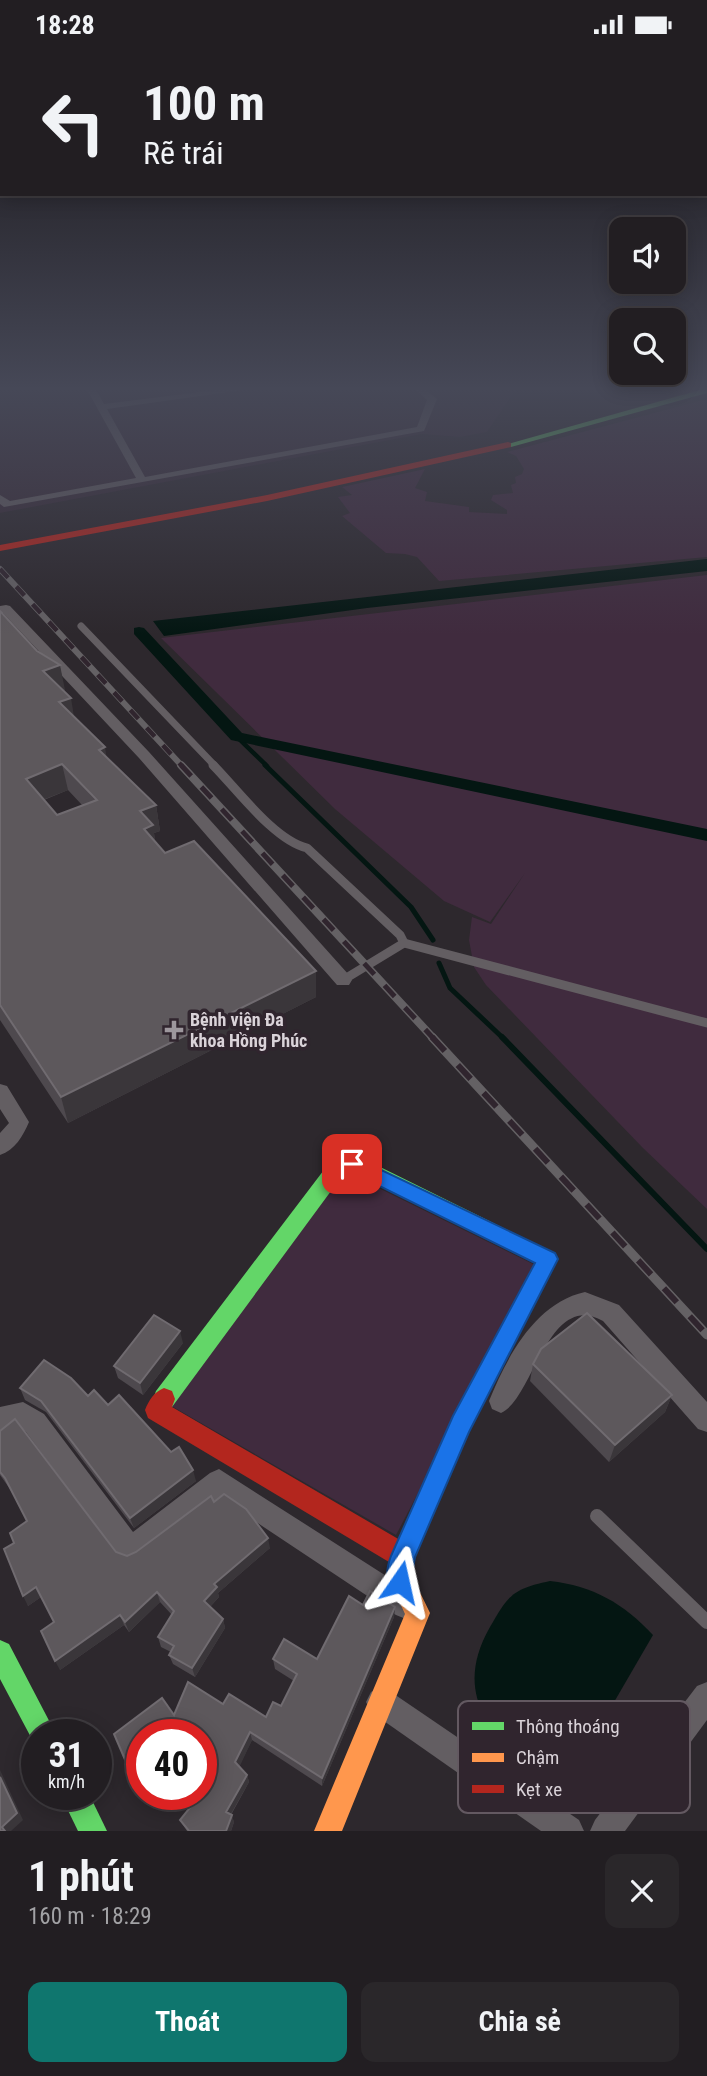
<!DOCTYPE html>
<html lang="vi">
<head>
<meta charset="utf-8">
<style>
  body { margin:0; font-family:"Roboto Condensed",sans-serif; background:#2a272a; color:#f1f3f6; height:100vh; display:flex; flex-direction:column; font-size:26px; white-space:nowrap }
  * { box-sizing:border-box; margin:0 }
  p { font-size:23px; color:#a2a2a5 }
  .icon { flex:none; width:38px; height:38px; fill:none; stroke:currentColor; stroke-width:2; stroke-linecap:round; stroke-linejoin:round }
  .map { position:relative; height:1782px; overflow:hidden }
  .drawer { display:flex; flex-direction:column; background:#221e22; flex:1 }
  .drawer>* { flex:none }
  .banner { position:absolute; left:0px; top:0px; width:707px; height:147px; box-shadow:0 4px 18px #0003,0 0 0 2px #3f3c40; background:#221e22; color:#f1f3f6; overflow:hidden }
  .tools { position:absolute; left:609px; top:168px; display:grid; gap:14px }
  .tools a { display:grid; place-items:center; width:77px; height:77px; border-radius:14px; background:#221e22; box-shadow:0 4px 18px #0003,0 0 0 2px #3f3c40; font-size:35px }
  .speed { position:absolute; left:21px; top:1670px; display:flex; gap:14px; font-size:35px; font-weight:700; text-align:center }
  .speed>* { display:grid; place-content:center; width:91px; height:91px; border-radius:50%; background:#221e22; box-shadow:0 4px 18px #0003,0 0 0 2px #3f3c40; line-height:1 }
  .speed small { font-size:18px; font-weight:400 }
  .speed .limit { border:10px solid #d22; background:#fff; color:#111 }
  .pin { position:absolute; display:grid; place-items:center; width:60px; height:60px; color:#fff; margin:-30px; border-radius:14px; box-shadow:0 4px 10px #0006 }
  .me { position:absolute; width:77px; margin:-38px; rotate:11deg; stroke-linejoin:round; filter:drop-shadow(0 0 5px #0008) }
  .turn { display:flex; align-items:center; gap:24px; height:147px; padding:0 28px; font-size:32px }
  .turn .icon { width:91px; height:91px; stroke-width:2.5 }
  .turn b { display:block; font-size:49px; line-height:60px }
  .round { display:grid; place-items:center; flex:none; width:74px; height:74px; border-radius:14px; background:#2a272a }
  .headline { display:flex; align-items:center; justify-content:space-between; height:119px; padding:0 28px }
  h1 { font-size:42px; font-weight:700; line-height:52px }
  .button { display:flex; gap:14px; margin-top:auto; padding:14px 28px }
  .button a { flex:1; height:80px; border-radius:14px; background:#0f766e; color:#fff; font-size:28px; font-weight:700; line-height:80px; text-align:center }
  .button a+a { background:#2a272a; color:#f1f3f6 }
  .status { display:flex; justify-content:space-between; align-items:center; height:49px; padding:0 35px; background:#221e22; direction:ltr }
  .status svg { height:19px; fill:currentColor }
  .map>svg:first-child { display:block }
  .built { fill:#382b37 }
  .green { fill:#402b3e }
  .water { fill:#041612 }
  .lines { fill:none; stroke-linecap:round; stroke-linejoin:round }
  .stream-far2 { stroke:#041612; stroke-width:4.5 }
  .stream-far1 { stroke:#041612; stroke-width:5 }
  .stream { stroke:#041612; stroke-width:6 }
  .canal { fill:#041612; fill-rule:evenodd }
  .lane-far2 { stroke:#635e62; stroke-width:7 }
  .lane-far1 { stroke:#635e62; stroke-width:9 }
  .lane { stroke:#635e62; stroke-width:14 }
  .street { fill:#635e62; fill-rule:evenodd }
  .fast { fill:#63d668; fill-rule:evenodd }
  .slow { fill:#ff974d; fill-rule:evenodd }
  .jam { fill:#b3261e; fill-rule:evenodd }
  .rail-far2-casing { stroke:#646164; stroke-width:6 }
  .rail-far1-casing { stroke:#646164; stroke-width:8 }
  .rail-casing { stroke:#646164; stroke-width:9 }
  .rail-far2 { stroke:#30252e; stroke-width:4.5; stroke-dasharray:12; stroke-linecap:butt }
  .rail-far1 { stroke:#30252e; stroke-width:5; stroke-dasharray:15; stroke-linecap:butt }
  .rail { stroke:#30252e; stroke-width:6; stroke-dasharray:19; stroke-linecap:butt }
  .wall { fill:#4e494e; fill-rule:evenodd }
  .shaded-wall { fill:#3a363a }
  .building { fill:#5d585c; stroke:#706b70; stroke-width:2; fill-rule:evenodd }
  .route { fill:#1a73e8; stroke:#114b97; stroke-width:2 }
  .poi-dot { fill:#9d979d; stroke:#30252e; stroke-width:2.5 }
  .labels { text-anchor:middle; stroke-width:7; stroke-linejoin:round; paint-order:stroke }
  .poi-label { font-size:18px; font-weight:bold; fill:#dad3d9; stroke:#30252e; text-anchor:start }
  .key { fill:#30252e; stroke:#635961; stroke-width:2 }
  .key-label { font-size:19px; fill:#dad3d9 }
</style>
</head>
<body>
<div class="status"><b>18:28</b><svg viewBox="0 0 49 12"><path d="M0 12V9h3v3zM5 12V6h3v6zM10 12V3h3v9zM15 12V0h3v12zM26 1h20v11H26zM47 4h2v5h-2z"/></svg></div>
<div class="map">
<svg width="707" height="1782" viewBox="0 0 707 1782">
  <rect width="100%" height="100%" fill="#2d282d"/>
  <path class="built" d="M0,337H518L487,383L460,388L422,385L0,464Z"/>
  <g class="green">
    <path d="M707,350V508L439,532L417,508L405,505L386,504L342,467L350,464L338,448L352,446L342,438L425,420L415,439L427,443L425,452L469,458V463L507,465V461L491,451L493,446L513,444L511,436L516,434L515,428L522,425L524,420L516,407L507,403Z"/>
    <path d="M707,526V1160L643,1099L486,936L474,918L469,891L472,868L491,875L525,824L490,873L444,852L335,760L161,589Z"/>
    <path d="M344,1122L537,1217L396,1486L168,1355Z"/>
  </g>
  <g class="water">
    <path d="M707,510V522L367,559L164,587L153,572Z"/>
    <path d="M550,1532C593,1537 623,1554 653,1586L563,1741C504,1700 446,1655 490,1578C509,1545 513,1540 550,1532Z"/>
  </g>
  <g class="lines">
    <path class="stream-far2" d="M237,688L267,717"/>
    <g class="stream-far1">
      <path d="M265,716L411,858L433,891"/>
      <path d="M439,914L450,939L504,990"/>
    </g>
    <path class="stream" d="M502,988L707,1200"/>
    <path class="canal" d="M139,578L144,579L242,684L707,780V792L231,691L134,585V579Z"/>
    <path class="lane-far2" d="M81,577L215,717"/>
    <g class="lane-far1">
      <path d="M213,716C237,740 274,791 307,799L400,886L404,894"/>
      <path d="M343,931L404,894L707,974"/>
    </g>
    <path class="lane" d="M597,1467L707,1573"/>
    <g class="street">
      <path d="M85,337H94L104,355L248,337H273L107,360L145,428L417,378L427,351L412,337H421L437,350L424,382L4,458L0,455V446L10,452L136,429Z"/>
      <path d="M6,556L10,557L149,703L349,926L352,931L349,936H337L139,709L3,564L0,565V557Z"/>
      <path d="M0,1035L7,1037L29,1073C23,1087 15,1101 0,1106V1084L9,1074L0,1060Z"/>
      <path d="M585,1243L619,1256L707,1353V1383L698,1380L603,1272C548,1240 533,1351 501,1364L492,1360L489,1352C507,1308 535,1254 585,1243Z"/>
      <path d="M23,1353L44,1365L133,1483L210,1424L219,1420L416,1546L420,1556L416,1566L406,1570L396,1566L220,1449L139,1511L130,1515L121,1511L26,1383L19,1377L0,1384V1358Z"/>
      <path d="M707,1633V1671L625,1782H590L595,1771L697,1637Z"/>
      <path d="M381,1638L391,1643L579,1771L584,1782H541L371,1663L366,1653L371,1643Z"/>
    </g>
    <g class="fast">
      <path d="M707,339V344L511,398L504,396Z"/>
      <path d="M340,1107L366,1111L554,1204L557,1210L531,1261L524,1263L517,1261L514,1254L535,1214L356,1125L345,1123L172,1358L164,1361L156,1358L153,1350L156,1342L333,1109Z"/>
      <path d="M0,1591L9,1595L56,1685H37V1696L34,1694L0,1630Z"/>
      <path d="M60,1745H89L107,1782H78Z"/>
    </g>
    <path class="slow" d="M524,1245L531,1247L534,1254L469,1383L415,1507L413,1529L430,1564L342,1782H314L405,1565L389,1530L391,1507L453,1367L517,1247Z"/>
    <g class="jam">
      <path d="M508,393L511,394V398L267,452L0,502V496L267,446Z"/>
      <path d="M164,1339L172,1342L175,1350L172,1358L412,1498L415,1507L412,1516L403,1519L394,1516L148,1369L145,1361C149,1351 154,1343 164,1339Z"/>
    </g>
    <defs>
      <path id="rail-far2" d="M0,520L182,717"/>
      <path id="rail-far1" d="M181,716L434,990"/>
      <path id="rail" d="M432,988L707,1286"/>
    </defs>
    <use href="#rail-far2" class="rail-far2-casing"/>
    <use href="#rail-far1" class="rail-far1-casing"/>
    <use href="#rail" class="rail-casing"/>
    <use href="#rail-far2" class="rail-far2"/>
    <use href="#rail-far1" class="rail-far1"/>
    <use href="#rail" class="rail"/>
  </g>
  <g class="wall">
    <path d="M0,562L65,641L63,642L74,668L106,708L156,756L160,782L154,784L155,793L165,804L316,922V948L68,1074L0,971ZM68,741L82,756L57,766L44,751Z"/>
    <path d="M183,1294L143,1346L118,1329L114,1317Z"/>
    <path d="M533,1315L672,1346L665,1363L609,1413L530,1332Z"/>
    <path d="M20,1339L88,1347L108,1356L196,1432L134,1479L46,1363L25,1351Z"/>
    <path d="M0,1382L116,1503L127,1507L136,1503L214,1453L270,1499L218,1544L219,1548L210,1558L223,1570L225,1579L195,1628L173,1615L169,1606L171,1603L161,1598L158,1588L172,1566L160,1553L129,1583L124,1576L60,1621L54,1573L41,1548L28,1557L14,1494L27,1472L10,1440L0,1426Z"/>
    <path d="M370,1542L395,1558L394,1568L322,1737L252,1691L239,1717L247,1726L249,1733L231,1766L234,1773L231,1782H187L180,1771L198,1748L193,1745H201V1685H142V1722L133,1728L114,1685L162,1649L174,1666L188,1633L223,1655L229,1645L266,1668L273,1653L281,1657L294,1632L275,1620L273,1610L284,1590L317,1610L349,1547L363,1556Z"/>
  </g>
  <g class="shaded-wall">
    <path d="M60,616L65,641L48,647L43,622Z"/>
    <path d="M71,649L75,674L59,653Z"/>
    <path d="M105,698L109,724L99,701Z"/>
    <path d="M62,715L68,741L32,755L26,730Z"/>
    <path d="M156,756L160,782L154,784L157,803L148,806L140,762Z"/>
    <path d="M316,922V948L68,1074L61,1048Z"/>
    <path d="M180,1282L183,1294L143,1346L140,1334Z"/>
    <path d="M672,1346L665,1363L609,1413L615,1396Z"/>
    <path d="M193,1421L196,1432L134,1479L130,1469Z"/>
    <path d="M268,1489L270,1499L218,1544L219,1548L206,1562L204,1552L214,1535Z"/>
    <path d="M36,1538L41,1548L28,1557L23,1547Z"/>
    <path d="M157,1543L160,1553L129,1583L125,1573Z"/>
    <path d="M395,1558L394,1568L322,1737V1729Z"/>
    <path d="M120,1566L124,1576L60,1621L55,1612Z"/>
    <path d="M223,1570L225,1579L195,1628L192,1619Z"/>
    <path d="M250,1683L252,1691L238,1721L235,1713Z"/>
    <path d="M142,1711V1722L133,1728L129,1720Z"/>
    <path d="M0,1721L23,1771L11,1782H5L2,1778Z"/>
    <path d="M247,1726L249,1733L228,1770L226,1763Z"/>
    <path d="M232,1766L234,1773L231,1782H226Z"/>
  </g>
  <g class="building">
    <path d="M0,562L37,602L60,616L43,622L71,649L59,653L105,698L99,701L156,756L140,762L153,776L144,780L165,804L194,792L316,922L61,1048L0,956ZM62,715L97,751L57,766L26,730Z"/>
    <path d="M587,1264L672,1346L615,1396L533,1315L541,1300Z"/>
    <path d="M154,1266L180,1282L140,1334L114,1317Z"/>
    <path d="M44,1311L71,1329L88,1347L94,1341L108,1356L119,1346L171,1403L179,1398L193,1421L130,1469L41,1352L20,1339Z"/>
    <path d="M15,1370L116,1503L127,1507L136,1503L211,1447L214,1453L224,1445L246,1460L268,1489L214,1535L217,1538L204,1552L223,1570L192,1619L169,1606L174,1597L158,1588L174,1562L157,1543L125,1573L120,1566L55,1612L41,1582L54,1573L36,1538L23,1547L4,1500L14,1494L10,1484L27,1472L5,1429L0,1423V1382Z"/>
    <path d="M370,1542L395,1558L322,1729L250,1683L235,1713L247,1726L226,1763L232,1766L226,1782H189L180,1771L201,1745V1685H183L185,1680L178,1685H142V1711L129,1720L114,1685L162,1649L174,1666L188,1633L223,1655L229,1645L266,1668L273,1653L281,1657L297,1625L273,1610L284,1590L317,1610L349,1547L363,1556Z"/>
    <path d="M0,1728L17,1764L2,1778L5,1782H0Z"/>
  </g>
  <linearGradient id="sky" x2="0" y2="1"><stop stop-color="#191619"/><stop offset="0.58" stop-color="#464857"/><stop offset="1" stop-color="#464857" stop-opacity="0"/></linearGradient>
  <rect width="707" height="586" fill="url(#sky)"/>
  <path class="route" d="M352,1107L555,1204L558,1210L469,1383L415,1508L409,1542L400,1545L391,1542C386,1529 386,1520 391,1507L453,1367L535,1214L345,1120L342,1115L345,1109Z"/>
  <path class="poi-dot" d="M170.5 970.5h7v7h7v7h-7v7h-7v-7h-7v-7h7z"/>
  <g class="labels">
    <g class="poi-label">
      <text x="190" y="977">Bệnh viện Đa<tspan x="190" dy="21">khoa Hồng Phúc</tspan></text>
    </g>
  </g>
  <rect x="458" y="1652" width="232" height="112" rx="10" class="key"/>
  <rect x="472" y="1673" width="32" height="8" fill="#63d668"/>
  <rect x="472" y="1704" width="32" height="9" fill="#ff974d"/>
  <rect x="472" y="1736" width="32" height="8" fill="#b3261e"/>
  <g class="key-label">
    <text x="516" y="1684">Thông thoáng</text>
    <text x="516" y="1715">Chậm</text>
    <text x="516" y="1747">Kẹt xe</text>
  </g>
</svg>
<div class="tools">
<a><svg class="icon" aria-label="sound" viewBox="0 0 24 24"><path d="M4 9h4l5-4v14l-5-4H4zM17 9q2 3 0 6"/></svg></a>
<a><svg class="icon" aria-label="search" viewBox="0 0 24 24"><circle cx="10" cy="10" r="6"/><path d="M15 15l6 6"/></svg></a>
</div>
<div class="speed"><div>31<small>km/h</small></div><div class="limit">40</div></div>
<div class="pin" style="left:352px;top:1115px;background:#d93025"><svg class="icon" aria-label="arrive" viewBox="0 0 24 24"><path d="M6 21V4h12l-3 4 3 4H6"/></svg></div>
<svg class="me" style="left:400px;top:1533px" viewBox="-20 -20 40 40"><path d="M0-17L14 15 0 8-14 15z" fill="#1a73e8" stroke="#fff" stroke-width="4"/></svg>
<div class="banner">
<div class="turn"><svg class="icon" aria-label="left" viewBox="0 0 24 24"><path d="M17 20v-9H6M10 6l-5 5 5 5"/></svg><div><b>100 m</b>Rẽ trái</div></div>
</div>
</div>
<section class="drawer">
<div class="headline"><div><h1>1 phút</h1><p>160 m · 18:29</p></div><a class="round"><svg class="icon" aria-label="close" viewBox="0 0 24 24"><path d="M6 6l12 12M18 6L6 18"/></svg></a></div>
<div class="button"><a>Thoát</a><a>Chia sẻ</a></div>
</section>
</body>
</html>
